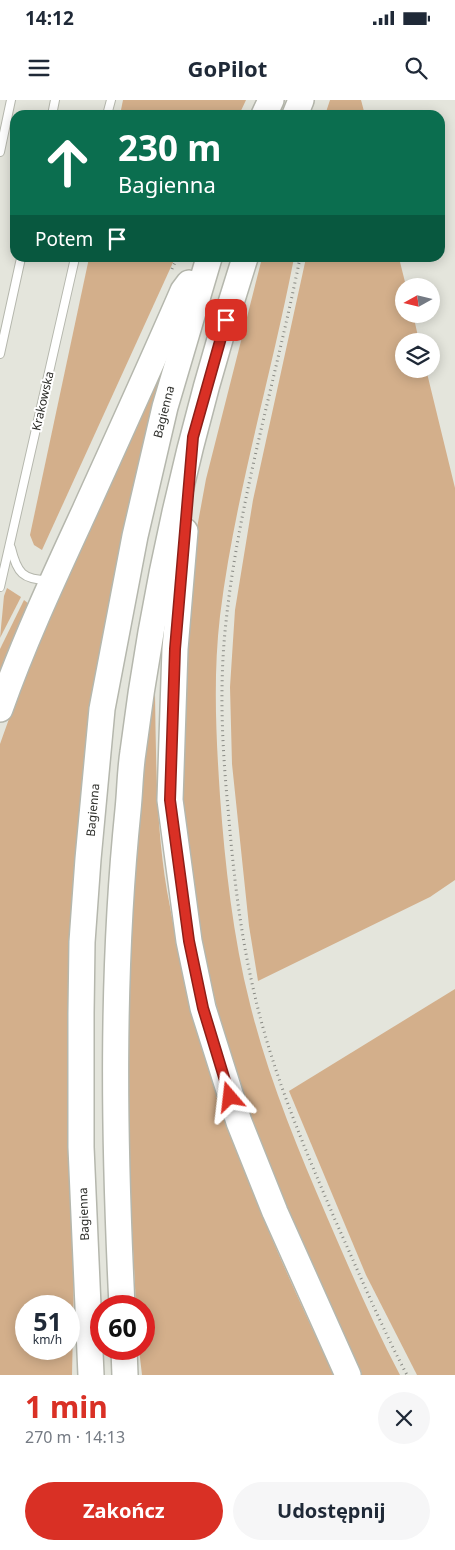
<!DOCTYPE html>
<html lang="pl">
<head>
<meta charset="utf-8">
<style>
  body { margin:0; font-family:"Noto Sans",sans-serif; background:#f6f6f7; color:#1f2937; height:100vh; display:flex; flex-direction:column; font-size:19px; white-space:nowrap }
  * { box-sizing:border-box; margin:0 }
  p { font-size:16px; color:#747a83 }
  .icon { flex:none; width:28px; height:28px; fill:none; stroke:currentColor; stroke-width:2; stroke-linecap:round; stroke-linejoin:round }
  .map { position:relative; height:1275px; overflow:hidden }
  .side { display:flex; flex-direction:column; background:#fff; flex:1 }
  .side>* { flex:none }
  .top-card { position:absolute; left:10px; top:10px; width:435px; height:152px; border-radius:15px; box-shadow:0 2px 12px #0003; background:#0b6e4f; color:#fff; overflow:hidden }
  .needle { width:32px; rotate:262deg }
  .buttons { position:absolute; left:395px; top:178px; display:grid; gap:10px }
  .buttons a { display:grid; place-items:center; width:45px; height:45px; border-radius:50%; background:#fff; box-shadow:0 2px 12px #0003; font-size:25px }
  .speed { position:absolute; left:15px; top:1195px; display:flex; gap:10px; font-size:25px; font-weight:700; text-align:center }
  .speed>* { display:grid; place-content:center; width:65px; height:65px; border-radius:50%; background:#fff; box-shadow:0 2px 12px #0003; line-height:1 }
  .speed small { font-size:12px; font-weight:400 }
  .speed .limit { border:8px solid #d22; background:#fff; color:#111 }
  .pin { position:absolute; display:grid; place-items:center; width:42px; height:42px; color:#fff; margin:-21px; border-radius:10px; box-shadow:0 2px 8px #0006 }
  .me { position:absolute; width:55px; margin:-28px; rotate:343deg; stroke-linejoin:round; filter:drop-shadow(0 0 4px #0008) }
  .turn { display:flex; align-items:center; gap:18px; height:105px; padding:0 25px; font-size:22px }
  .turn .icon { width:65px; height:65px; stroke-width:2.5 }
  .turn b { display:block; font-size:35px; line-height:42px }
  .then { display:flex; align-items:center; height:48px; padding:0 25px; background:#0003; gap:10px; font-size:19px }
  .round { display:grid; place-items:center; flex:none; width:52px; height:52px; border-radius:26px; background:#f6f6f7 }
  .summary { display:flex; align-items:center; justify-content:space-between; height:85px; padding:0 25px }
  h1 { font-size:30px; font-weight:700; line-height:38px; color:#d93025 }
  .primary-button { display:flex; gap:10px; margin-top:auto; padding:10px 25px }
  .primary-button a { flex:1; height:58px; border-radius:30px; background:#d93025; color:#fff; font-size:20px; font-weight:700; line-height:58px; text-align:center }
  .primary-button a+a { background:#f6f6f7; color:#1f2937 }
  .status { display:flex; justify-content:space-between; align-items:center; height:35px; padding:0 25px; background:#fff; direction:ltr }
  .status svg { height:14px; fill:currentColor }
  header { display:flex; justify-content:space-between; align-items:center; height:65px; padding:0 25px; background:#fff; font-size:22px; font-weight:700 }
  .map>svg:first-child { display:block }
  .green { fill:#d3af8b; fill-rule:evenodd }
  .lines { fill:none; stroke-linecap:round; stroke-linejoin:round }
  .service-casing { stroke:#b5b7ad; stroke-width:10 }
  .primary-casing { stroke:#b5b7ad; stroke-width:28 }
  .path { stroke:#898a84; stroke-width:3; stroke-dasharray:1 4; stroke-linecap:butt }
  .service { stroke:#fff; stroke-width:8 }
  .primary { stroke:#fff; stroke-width:25 }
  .route-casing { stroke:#8d1f18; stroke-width:12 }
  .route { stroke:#d93025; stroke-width:9 }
  .labels { text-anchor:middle; stroke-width:4; stroke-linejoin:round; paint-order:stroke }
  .street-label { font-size:12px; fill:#2b2c28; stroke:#fff }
</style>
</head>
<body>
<div class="status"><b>14:12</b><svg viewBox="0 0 49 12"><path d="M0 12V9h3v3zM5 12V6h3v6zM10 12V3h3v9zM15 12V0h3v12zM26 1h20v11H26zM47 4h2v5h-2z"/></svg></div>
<header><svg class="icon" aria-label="menu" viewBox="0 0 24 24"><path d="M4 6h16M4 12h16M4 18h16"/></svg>GoPilot<svg class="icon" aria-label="search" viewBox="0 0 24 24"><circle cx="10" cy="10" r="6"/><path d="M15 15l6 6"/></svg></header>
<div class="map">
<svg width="455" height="1275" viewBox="0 0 455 1275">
  <rect width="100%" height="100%" fill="#e4e5dc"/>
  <g class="green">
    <path d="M123,0H246L239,15H120Z"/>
    <path d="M330,0H361L365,15H325Z"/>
    <path d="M89,158H175L42,450L34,445L30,435Z"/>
    <path d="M262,158H294C271,277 235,395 220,516C213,576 216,636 220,696C225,765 233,837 250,904C268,977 297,1047 327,1117C350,1170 373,1224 400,1275H360L294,1128L258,1040L227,947L206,864L196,818L182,698L190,466L206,379Z"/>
    <path d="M306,158H399L406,186H404V214H413L419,241H404V269H426L455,388V780L430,797L258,881L249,826L232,664L230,587L235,510L253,400Z"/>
    <path d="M161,271L163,272L118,460L71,1047L74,1179L72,1275H0V644L30,560ZM26,1206H69V1249H26Z"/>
    <path d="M7,488L21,497L0,538L4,496Z"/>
    <path d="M24,500L29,504L0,572V549Z"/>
    <path d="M155,592C156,659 156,726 167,791C178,851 191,910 208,968C241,1073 287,1176 334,1275H142L139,1249H144V1206H136L127,1033L128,864L141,687L148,627Z"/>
    <path d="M455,889V1275H417L366,1175L289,991Z"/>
  </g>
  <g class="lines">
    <defs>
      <g id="service">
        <path d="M52,15L55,0"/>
        <path d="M107,15L111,0"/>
        <path d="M0,52L11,0"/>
        <path d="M0,254L21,158"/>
        <path d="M11,448C17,473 23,480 48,480"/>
        <path d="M0,487L75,158"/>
      </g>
      <g id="primary">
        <path d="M264,15L271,0"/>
        <path d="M295,15L301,0"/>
        <path d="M185,431L175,549L170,700L189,841L203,908L239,1022L275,1112L348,1275"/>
        <path d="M0,609C24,541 55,475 85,410C118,337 151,265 183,191L189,183"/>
        <path d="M122,1206C114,1040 111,876 128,710C130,691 130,671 133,652C154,484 193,318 245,158"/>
        <path d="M124,1249L125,1275"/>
        <path d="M91,1275L81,1047V913L82,842L88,759L102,609L135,436L165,307L209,158"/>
      </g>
    </defs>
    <use href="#service" class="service-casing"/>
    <use href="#primary" class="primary-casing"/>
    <g class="path">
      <path d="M300,158C276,279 239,399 226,522C219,584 222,646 228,708C233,770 240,832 254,892C272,972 304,1047 336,1122C359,1173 381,1226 407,1275"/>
      <path d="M172,169L177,158"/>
    </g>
    <use href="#service" class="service"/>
    <use href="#primary" class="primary"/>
  </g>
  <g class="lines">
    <defs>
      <path id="route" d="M226,220L193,337L175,549L170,700L189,841L203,908L230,997"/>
    </defs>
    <use href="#route" class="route-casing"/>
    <use href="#route" class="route"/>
  </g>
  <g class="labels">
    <g class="street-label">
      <text transform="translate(43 301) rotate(-77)" y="4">Krakowska</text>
      <text transform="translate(164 312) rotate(-76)" y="4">Bagienna</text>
      <text transform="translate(93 710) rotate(-85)" y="4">Bagienna</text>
      <text transform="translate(84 1114) rotate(-92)" y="4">Bagienna</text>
    </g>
  </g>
</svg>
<div class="buttons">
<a><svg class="needle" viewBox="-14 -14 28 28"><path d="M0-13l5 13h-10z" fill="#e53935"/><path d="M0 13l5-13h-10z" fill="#747a83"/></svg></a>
<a><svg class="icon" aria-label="layers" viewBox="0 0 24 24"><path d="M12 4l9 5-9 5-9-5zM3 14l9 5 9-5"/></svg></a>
</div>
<div class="speed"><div>51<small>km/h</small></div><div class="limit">60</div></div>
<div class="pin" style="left:226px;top:220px;background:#d93025"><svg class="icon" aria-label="arrive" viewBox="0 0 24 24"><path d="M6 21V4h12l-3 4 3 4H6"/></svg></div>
<svg class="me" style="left:230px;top:997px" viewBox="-20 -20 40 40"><path d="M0-17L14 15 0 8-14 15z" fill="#d93025" stroke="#fff" stroke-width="4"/></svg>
<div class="top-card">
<div class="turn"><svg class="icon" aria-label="ahead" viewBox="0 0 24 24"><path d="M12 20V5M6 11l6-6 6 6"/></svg><div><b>230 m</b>Bagienna</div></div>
<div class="then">Potem<svg class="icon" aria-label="arrive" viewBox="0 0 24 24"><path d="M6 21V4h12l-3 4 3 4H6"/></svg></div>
</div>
</div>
<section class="side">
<div class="summary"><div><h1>1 min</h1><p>270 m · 14:13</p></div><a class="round"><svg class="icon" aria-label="close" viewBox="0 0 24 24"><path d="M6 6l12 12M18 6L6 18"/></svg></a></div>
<div class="primary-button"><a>Zakończ</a><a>Udostępnij</a></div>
</section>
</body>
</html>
